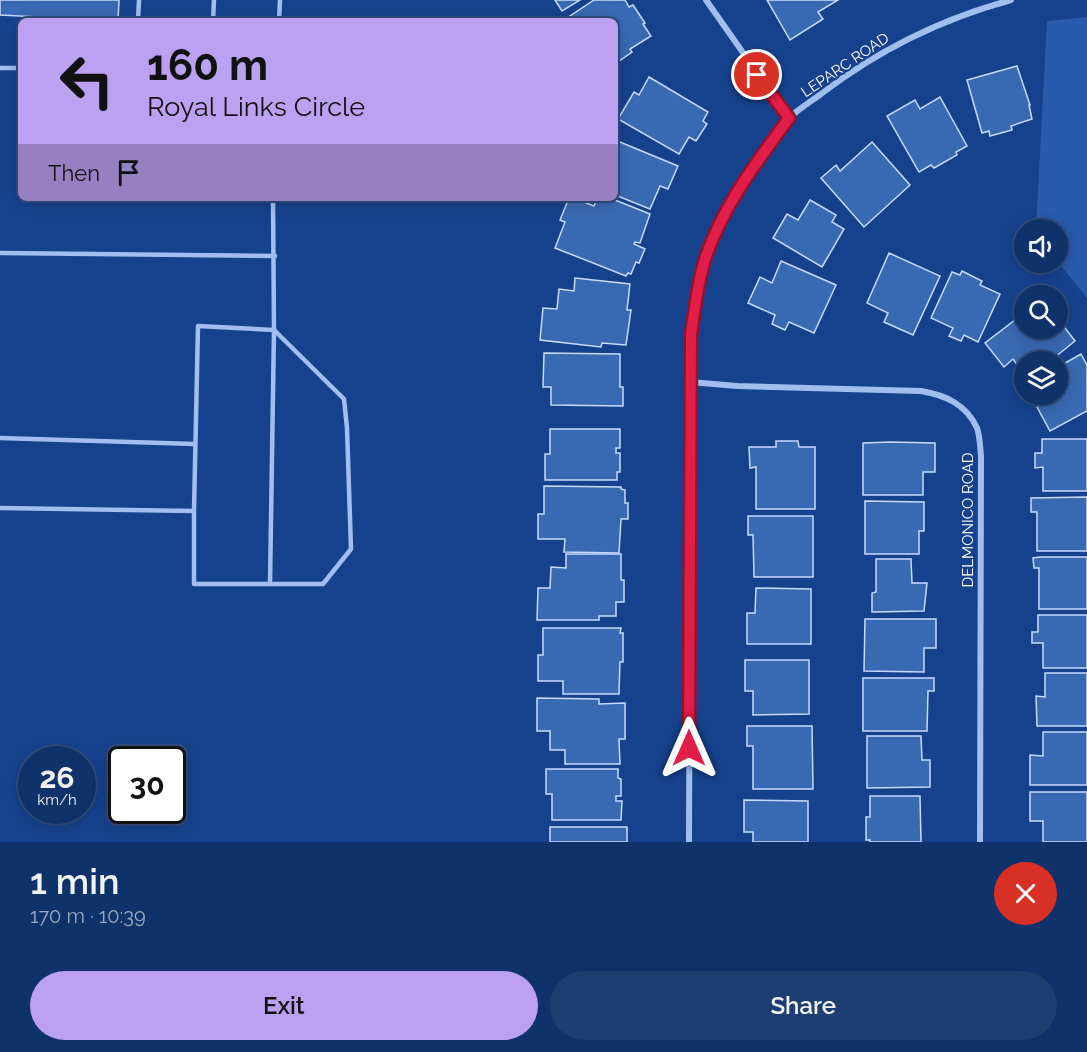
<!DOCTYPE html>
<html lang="en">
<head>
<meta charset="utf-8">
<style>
  body { margin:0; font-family:Raleway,sans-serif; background:#1e3e72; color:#f1f3f6; height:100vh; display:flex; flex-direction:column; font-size:22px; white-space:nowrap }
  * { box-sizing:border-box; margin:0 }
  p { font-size:20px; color:#9caac1 }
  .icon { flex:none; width:33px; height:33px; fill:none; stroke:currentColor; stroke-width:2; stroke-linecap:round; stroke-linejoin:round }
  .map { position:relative; height:842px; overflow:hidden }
  .sheet { display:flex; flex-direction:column; background:#10326a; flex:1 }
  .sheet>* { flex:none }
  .top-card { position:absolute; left:18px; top:18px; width:600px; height:183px; border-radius:9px; box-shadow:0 3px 15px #0003,0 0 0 2px #304d7e; background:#bca0f2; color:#111; overflow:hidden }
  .tools { position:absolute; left:1014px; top:219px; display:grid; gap:12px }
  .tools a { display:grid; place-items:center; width:54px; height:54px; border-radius:50%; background:#10326a; box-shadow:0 3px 15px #0003,0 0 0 2px #304d7e; font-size:30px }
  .speed { position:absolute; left:18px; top:746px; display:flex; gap:12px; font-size:30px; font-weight:700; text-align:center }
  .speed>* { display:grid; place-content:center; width:78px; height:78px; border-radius:50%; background:#10326a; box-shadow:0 3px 15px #0003,0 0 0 2px #304d7e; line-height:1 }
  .speed small { font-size:15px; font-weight:400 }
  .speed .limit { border:3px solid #111; border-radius:9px; background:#fff; color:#111 }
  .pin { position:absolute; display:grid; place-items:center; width:51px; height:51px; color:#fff; margin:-26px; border:3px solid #fff; border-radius:50%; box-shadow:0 2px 6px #0007 }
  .me { position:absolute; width:66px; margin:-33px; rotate:0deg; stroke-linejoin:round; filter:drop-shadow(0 0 4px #0008) }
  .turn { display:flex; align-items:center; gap:21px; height:126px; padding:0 30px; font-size:27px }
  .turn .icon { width:78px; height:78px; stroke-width:2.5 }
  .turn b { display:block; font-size:42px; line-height:51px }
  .then { display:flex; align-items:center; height:57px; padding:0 30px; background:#0003; gap:12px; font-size:22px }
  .round { display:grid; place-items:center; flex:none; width:63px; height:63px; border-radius:32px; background:#1e3e72 }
  .overview { display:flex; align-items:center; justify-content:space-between; height:102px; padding:0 30px }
  h1 { font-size:36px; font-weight:600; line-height:45px }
  .cta { display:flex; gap:12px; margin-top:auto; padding:12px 30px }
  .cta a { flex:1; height:69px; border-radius:36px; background:#bca0f2; color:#111; font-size:24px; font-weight:600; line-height:69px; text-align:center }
  .cta a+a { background:#1e3e72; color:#f1f3f6 }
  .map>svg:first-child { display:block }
  .green { fill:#285bab }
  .building { fill:#3a69b3; stroke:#c6dbfb; stroke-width:1.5 }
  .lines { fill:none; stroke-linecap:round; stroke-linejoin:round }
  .lane { stroke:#a0bfef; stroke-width:4.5 }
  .street { stroke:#a0bfef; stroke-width:6 }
  .route-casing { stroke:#92132f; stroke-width:15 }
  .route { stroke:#e11d48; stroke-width:10 }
  .labels { text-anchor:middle; stroke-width:4.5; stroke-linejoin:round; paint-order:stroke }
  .street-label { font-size:15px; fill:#fff; stroke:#16428d }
</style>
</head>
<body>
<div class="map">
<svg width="1087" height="842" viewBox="0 0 1087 842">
  <rect width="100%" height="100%" fill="#16428d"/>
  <path class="green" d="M1087,17V298L1058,262V230L1036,229L1047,21Z"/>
  <g class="building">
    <path d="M0,0H119L118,21L0,15Z"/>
    <path d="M555,0H580L562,11Z"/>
    <path d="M594,0H625L629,7L633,5L645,23L643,24L651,36L630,49L632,52L615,64V21H573L570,16Z"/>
    <path d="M767,0H838L818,12L823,19L790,40Z"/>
    <path d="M1017,66L1030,105H1029L1032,119L1011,126L1012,130L990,136L989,131L982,133L967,80Z"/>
    <path d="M649,77L708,112L703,121L707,124L696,141L689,137L679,154L618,119L634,92L639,95Z"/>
    <path d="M940,97L967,146L956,152L957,155L934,168L931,165L919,172L887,116L915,100L920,109Z"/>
    <path d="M615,140L678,166L668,189L660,186L650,209L615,195Z"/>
    <path d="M872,142L910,185L864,227L821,178L836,165L840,171Z"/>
    <path d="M569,198H574L594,206L597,198H610L650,214L640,243L635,242L634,244L645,249L639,263L636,262L631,274L628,273L626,276L555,248L565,222L560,220Z"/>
    <path d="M810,200L836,215L832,222L844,229L822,267L773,238L787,214L798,220Z"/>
    <path d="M889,253L940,276L913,335L884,322L888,313L867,303Z"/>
    <path d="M781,261L836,285L814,333L789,322L785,330L772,324L775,315L748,303L760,277L772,283Z"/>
    <path d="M962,271L982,281L980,285L1000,294L978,342L964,335L961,341L949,336L953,328L931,318L952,272L960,275Z"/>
    <path d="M575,278L630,284L627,310H631L626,345L602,343L601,347L540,340L543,308L557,309L559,289L574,291Z"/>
    <path d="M1024,313V328H1058V319L1075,341L1049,362H1024V374L1013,359L1004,367L985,343Z"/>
    <path d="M544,353L620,354V387H623V406L551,405V387H543Z"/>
    <path d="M1081,354L1087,365V411L1050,431L1037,407L1042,404L1037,394H1058V367Z"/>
    <path d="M550,429H620V448H616V453H620V472H617V480H545V454H550Z"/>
    <path d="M1042,439H1087V491H1043V467L1035,468V453H1042Z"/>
    <path d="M776,441H798L799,447H815V509H756V467L750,468L749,447H776Z"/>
    <path d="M890,442L935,443V472H923V495H863V443Z"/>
    <path d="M544,486L621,487V489L625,490V503H628V519H621L619,553L564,552L565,539H538V514H544Z"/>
    <path d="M1087,497V551H1037V512H1031V498Z"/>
    <path d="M865,501L924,502V531H919V554H865Z"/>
    <path d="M748,516H813V577H754L753,535H748Z"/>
    <path d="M566,554H621V580H624V602H616V616H599V620H537L538,588H550L551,567L566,568Z"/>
    <path d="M1040,557H1087V609H1039V568H1034L1033,558Z"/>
    <path d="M876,559H911L912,583H927L924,611L872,612V593L876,592Z"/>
    <path d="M756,588L811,589V644H747V613H755Z"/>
    <path d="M1038,615H1087V668H1043V643H1032V632H1038Z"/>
    <path d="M865,619H936V648H924V672L864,671Z"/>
    <path d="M543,628H621L620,633H623V662H620L619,694H563V681H538V655H543Z"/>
    <path d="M745,660H809V714L753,715V691H745Z"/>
    <path d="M1045,673H1087V726H1037L1036,696L1045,697Z"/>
    <path d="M863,678H934V691H928L927,731H863Z"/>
    <path d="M537,698L599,699V704L625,703V739H619L620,764H565V750H550V731H537Z"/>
    <path d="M747,726H812L813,789H753V746H747Z"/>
    <path d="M1043,732H1087V785H1030V755L1043,756Z"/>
    <path d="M867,736H921L922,760H930V787L867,788Z"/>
    <path d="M546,769H618V778L621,779V796H616V801H622L621,820H552V794H546Z"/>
    <path d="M1030,792H1087V842H1043V821H1030Z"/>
    <path d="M870,796H920L921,842H870V840H866V817H870Z"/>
    <path d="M744,800L808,801V842H753V832H744Z"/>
    <rect x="550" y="827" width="77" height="15"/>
  </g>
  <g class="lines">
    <g class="lane">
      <path d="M138,21L139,0"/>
      <path d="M213,21L214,0"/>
      <path d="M279,21L280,0"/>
      <path d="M0,68H21"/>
      <path d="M0,253L275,256"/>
      <path d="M0,438L195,444"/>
      <path d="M0,508L194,511V584H323L351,549L347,428L344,399L274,330L198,326L194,511"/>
      <path d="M270,584L274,330L273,198"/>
    </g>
    <g class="street">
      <path d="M706,0L789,118"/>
      <path d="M690,382L737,386L921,391C945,395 966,404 977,428C980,436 980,447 981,456L980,842"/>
      <path d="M689,842L691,335C699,264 721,210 764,152C772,141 779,129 788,119C797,110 810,102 821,94C878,50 941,19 1011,0"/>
    </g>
  </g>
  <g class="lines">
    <defs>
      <path id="route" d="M689,748L691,335C694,312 697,289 703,266C719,211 755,164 789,118L757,75"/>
    </defs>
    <use href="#route" class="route-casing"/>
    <use href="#route" class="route"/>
  </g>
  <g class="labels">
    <g class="street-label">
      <text transform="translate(845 65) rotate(-34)" y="5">LEPARC ROAD</text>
      <text transform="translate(968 520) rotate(-90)" y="5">DELMONICO ROAD</text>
    </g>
  </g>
</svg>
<div class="tools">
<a><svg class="icon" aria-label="sound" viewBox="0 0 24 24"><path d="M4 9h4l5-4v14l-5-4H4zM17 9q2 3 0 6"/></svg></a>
<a><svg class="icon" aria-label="search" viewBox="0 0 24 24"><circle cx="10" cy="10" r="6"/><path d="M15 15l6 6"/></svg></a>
<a><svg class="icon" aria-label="layers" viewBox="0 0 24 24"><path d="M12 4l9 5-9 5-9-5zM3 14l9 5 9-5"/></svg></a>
</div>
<div class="speed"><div>26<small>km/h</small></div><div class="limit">30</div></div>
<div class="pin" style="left:757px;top:75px;background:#d93025"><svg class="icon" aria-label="arrive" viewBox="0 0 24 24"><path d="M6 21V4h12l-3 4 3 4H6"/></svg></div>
<svg class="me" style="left:689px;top:748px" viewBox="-20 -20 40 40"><path d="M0-17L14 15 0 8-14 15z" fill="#e11d48" stroke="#fff" stroke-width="4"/></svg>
<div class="top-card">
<div class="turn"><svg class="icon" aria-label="left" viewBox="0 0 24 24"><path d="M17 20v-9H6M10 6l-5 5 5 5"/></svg><div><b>160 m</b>Royal Links Circle</div></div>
<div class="then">Then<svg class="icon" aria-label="arrive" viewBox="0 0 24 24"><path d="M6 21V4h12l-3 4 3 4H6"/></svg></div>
</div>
</div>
<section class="sheet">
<div class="overview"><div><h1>1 min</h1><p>170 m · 10:39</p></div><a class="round" style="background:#d93025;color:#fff"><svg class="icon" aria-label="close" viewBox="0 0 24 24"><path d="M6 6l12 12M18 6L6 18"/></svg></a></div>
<div class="cta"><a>Exit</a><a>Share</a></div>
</section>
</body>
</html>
